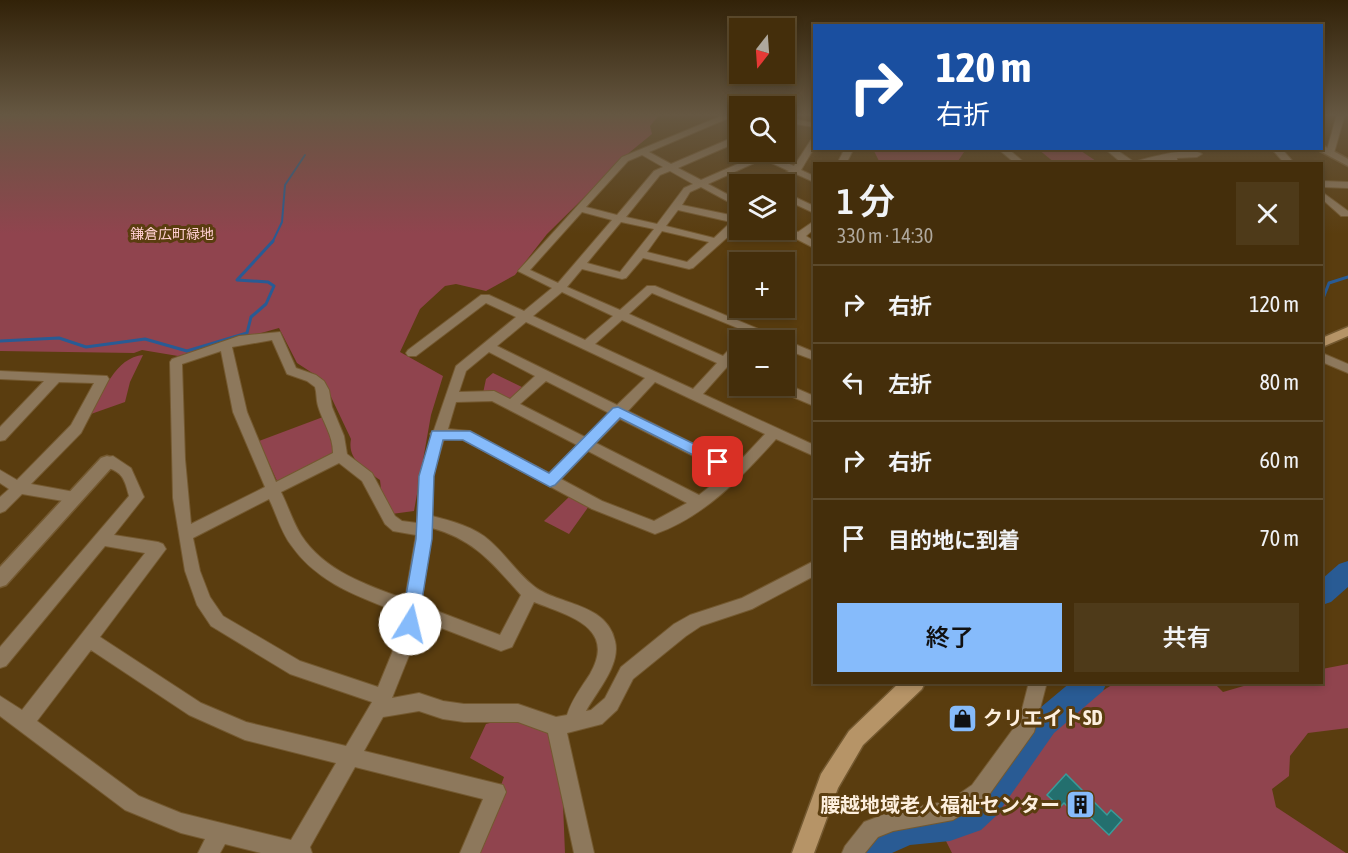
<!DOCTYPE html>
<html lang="ja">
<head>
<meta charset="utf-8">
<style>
  body { margin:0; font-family:"Asap Condensed","Noto Sans JP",sans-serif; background:#4e3a19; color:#f1f3f6; height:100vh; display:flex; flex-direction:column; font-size:22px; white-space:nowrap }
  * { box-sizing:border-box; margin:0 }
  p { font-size:20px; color:#afa89d }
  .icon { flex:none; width:33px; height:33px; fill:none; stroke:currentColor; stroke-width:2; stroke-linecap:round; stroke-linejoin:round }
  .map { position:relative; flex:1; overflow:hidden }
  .details { position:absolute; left:813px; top:162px; width:510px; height:522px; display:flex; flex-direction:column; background:#442e0b; border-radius:0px; box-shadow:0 3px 9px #0003,0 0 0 2px #5c4a2c }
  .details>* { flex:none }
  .guide { position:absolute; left:813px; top:24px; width:510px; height:126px; border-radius:0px; box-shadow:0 3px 9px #0003,0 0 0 2px #5c4a2c; background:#1a4fa0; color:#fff; overflow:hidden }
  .needle { width:39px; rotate:197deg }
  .fabs { position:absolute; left:729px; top:18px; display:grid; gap:12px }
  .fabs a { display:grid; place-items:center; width:66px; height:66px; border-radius:0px; background:#442e0b; box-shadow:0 3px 9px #0003,0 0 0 2px #5c4a2c; font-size:30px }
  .pin { position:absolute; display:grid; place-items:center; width:51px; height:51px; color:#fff; margin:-26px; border-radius:12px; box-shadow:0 3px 9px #0006 }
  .me { position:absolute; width:66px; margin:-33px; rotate:9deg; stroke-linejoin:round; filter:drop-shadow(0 0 4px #0008) }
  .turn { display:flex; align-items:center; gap:21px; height:126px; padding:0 24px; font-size:27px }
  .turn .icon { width:78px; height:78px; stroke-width:2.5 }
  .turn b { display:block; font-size:42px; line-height:51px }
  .round { display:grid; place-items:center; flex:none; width:63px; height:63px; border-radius:0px; background:#4e3a19 }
  .headline { display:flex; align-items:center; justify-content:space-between; height:102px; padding:0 24px }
  h1 { font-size:36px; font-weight:600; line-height:45px }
  .cta { display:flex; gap:12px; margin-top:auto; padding:12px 24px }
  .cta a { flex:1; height:69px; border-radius:0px; background:#86bbfb; color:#111; font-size:24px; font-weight:600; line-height:69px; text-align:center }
  .cta a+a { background:#4e3a19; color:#f1f3f6 }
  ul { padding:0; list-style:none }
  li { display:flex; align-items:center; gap:18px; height:78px; padding:0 24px; border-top:2px solid #5c4a2c }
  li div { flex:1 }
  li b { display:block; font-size:22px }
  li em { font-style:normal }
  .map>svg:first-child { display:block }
  .green { fill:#90444e }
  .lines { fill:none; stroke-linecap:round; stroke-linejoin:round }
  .stream-far1 { stroke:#295b94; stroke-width:2 }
  .stream { stroke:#295b94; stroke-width:3 }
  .river { fill:#295b94; fill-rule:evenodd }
  .building { fill:#236f6e; stroke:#399c9a; stroke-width:1.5 }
  .minor-casing { stroke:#745930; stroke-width:2 }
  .tertiary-casing { stroke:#745930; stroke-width:3 }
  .secondary-casing { stroke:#745930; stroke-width:3 }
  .minor { fill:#8d785c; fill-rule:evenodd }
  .tertiary { fill:#8d785c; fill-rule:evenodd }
  .secondary { fill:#b69467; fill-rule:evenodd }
  .route { fill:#86bbfb; stroke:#577aa3; stroke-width:1.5 }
  .labels { text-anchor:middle; stroke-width:6; stroke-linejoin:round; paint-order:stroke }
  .far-park-label { font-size:14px; fill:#ffced1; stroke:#5a3d0f }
  .near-poi-label { font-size:20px; font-weight:bold; fill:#fdefde; stroke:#5a3d0f; text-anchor:start }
</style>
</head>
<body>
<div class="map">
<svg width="1348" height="853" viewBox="0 0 1348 853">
  <rect width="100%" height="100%" fill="#5a3d0f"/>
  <g class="green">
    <path d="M0,114H660L650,126L652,134L630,152L547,234L515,275L486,291L456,284L445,286L420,309L400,352L443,376L431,415L414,511L384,515L380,480C365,469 347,460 351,439L323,380L297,363L279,328L178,356L142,350L134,353L0,351Z"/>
    <path d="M873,149H966L956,164L880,163Z"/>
    <path d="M1038,149H1078L1099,163H1055Z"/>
    <path d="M143,355L130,382L125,402L91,414C102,393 116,357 143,355Z"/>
    <path d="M493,373L526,389C509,404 503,398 483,393L486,379Z"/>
    <path d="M323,417L332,430L334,455L283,481H277L259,441Z"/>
    <path d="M570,496L589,506L569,534L544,521Z"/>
    <path d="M1348,664V728L1308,733L1290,756L1289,776L1272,789L1276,807L1346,853H952L945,839L962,833L994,807L1062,716L1115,683H1214L1223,692L1254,683L1322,682V669Z"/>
    <path d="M530,712L560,730L565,853H476L504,777L470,758L486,724Z"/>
  </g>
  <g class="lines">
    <path class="stream-far1" d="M272,243L282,222L285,185L305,155"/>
    <g class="stream">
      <path d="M1322,301L1329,283L1348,277"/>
      <path d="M0,341L59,338L86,347L145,339L187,351L247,333L251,317L266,304L274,286L268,282L237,280L273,241"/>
    </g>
    <g class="river">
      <path d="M1348,561V587L1331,602L1322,605V579L1339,564Z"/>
      <path d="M1071,682H1107L1103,691L1054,733L996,816L981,830L950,841L910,845L892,853H854L859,842L874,827L910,813L961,806L974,794L1034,713Z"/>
    </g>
  </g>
  <path class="building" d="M1066,774L1107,815L1111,810L1122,820L1109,835L1087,814L1085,817L1078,809L1074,813L1064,803L1060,807L1047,795Z"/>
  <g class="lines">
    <defs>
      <g id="minor">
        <path d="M726,114H738L649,152L671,164L727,140L740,129V137L733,144L678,168L701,180L756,156L751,152H770L769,155L794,166L811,140L814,139V148L801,170L814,176V182L796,174L775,184H765L789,171L763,159L708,184L740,201V208L701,187L690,192L682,205L740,217V226L693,268L689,269L643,258L626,278L622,279L582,269L567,287L620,310L647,286H655L814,352V360L784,349V340H767L652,293L629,314L723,356L736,342L740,341V353L733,360L740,363V372L727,367L703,394L814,445V456L776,439C742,477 704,517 655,534L592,509L463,440L444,439L433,476L432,516C452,521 475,527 490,541C506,555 518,574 535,587C559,605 607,603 615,641C621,665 597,691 586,711L591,710L605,698L621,667L674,624L690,615L742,598L814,561V576L752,609L701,626L686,636L633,679L617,710L602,724L567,733L594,853H574L548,733L518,722H464L443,719L419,711L383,717L364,751L503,785L506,792L480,853H460L483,799L355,767L310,847L312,853H261L225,844L220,853H198L205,839L181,833L125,810L0,716V696L22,710L145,553L105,546L6,666L0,668V647L129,496C124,476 121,471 102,466L100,462L102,458L113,456L131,468L144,497L114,535L158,542L163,544L166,549L100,637L201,703L246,722L346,746L372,702L290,674L211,626L197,605L185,571L173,498L170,362L172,359L239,336L280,332L296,368L316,375L324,381L329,390L332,407L344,436L347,454L372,473L395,516L402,521L417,523L419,476L432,437L430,434L434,430L456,366L516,317L486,303L416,356H408L406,353L408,350L481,295H489L524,311L552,288L518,271L622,157ZM642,155L663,167L654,171L617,215L586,207L628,161ZM670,171L693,184L684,188L657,224L626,217L660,175ZM678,210L731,222L714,238L666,226ZM582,212L612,220L558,283L530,270ZM621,222L654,229L620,272L587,263ZM662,231L709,242L687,262L647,252ZM562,292L613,316L585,340L533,316ZM622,320L717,363L693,389L595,344ZM526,322L645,378L617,405L497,346ZM272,340L287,374L307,381L315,387C317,393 316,400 318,406C323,423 333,435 333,453L276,482L247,412L232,347ZM221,351L233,412L265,487L191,524L185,459L182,364ZM489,352L535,376L510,399L494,391L459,392L466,371ZM546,381L609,413L585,437L520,404ZM655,382L765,434L736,465L628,411ZM492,401L577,445L549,473L470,431L448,429L456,402ZM620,419L727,473L699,495L596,443ZM588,451L687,503L654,521L602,501L561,479ZM339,463L362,481L385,524L393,531L416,535L405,599C367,585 324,571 301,535C293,522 288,506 281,492ZM269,499C276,513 281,532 291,545C318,584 360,597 403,614L392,653L378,687L300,661L223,616L210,597L200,571L193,538ZM432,528C475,540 492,563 521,595L500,635L421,605ZM534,602C569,616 617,627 590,674C581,688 572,699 567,715L556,717L518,704H464L443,701L419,693L392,698L410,653L418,619L501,651L512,647ZM91,650L189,715L245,740L336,763L291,840L181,813L139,796L37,721Z"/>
        <path d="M1337,114H1345L1334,153L1330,156L1326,153Z"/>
        <path d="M784,117L814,123V127L784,122Z"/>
        <path d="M845,148H854L846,164H837Z"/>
        <path d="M997,148H1007L1026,164H1016Z"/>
        <path d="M1104,148H1114L1134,162C1148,158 1190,146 1202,154L1197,157L1177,158V164H1169L1168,160L1151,164H1123Z"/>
        <path d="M1271,148H1281L1295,164H1285Z"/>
        <path d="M1322,181L1348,182V188L1322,187Z"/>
        <path d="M784,192L814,206V213L784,199Z"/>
        <path d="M1322,192L1348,211V216H1341L1322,199Z"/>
        <path d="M814,221V229L806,236L814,241V248L779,230H784V226L798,232Z"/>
        <path d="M1322,353L1348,364V373L1322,362Z"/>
        <path d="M0,371L107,376L109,379L81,433L31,484L80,493L82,497L80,501L75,503L22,494L5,511L0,513V497L9,489L0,483V470L17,480L71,425L94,383L59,382L5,440L0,441V427L44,381L0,379Z"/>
        <path d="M784,383L814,396V406L774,389L773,386H784Z"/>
        <path d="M1029,682H1047L1034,732L986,799L953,820L893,831L878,837L865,853H842L845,846L864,822L893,811L949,801L972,785L1019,721Z"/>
      </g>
      <g id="tertiary">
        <path d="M1322,145L1348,159V166L1318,150Z"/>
        <path d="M107,456L113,458L115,462L113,466L6,585L0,587V567L101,458Z"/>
      </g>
      <g id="secondary">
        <path d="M1348,327V336L1322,347V338Z"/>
        <path d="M900,682H925L922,689L863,745L838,788L814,853H792L821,774L849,731Z"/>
      </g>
    </defs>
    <use href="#minor" class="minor-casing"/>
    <use href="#tertiary" class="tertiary-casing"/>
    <use href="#secondary" class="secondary-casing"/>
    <use href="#minor" class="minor"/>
    <use href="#tertiary" class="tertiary"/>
    <use href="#secondary" class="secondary"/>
  </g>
  <linearGradient id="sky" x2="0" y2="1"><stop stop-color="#322208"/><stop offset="0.49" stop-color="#655742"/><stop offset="1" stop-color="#655742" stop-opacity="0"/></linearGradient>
  <rect width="1348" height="234" fill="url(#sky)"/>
  <path class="route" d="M618,407L723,458L725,462L723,465H713L620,418L555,485L550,487L463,440H443L434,476L432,539L418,624L415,630L410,632L404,630L401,624L416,539L419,476L432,431H470L549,473L613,408Z"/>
  <defs>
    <symbol id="shop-square" viewBox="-11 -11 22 22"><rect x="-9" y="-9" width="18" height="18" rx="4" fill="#86bbfb" stroke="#5a3d0f"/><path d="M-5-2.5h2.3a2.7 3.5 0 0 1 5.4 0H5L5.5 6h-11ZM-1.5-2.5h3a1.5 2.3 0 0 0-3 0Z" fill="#111"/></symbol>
    <symbol id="building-square" viewBox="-11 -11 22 22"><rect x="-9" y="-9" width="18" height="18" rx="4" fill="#86bbfb" stroke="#5a3d0f"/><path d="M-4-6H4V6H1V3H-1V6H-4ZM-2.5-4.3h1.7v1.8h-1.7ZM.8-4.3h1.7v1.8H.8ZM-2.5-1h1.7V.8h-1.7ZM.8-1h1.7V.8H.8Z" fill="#111"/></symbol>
  </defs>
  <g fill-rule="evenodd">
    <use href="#shop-square" x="946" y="702" width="33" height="33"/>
    <use href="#building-square" x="1064" y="788" width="33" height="33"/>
  </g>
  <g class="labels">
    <g class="far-park-label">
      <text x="172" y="239">鎌倉広町緑地</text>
    </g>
    <g class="near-poi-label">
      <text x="983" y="725">クリエイトSD</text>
      <text x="1060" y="812" text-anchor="end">腰越地域老人福祉センター</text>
    </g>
  </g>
</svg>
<div class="fabs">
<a><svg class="needle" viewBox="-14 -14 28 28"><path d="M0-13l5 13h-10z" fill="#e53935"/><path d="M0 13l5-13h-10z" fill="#afa89d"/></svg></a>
<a><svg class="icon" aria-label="search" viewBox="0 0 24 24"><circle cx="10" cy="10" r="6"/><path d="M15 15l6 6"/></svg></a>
<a><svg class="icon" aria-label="layers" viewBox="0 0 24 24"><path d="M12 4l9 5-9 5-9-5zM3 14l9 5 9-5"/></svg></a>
<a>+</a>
<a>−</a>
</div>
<div class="pin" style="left:718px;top:462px;background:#d93025"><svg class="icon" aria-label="arrive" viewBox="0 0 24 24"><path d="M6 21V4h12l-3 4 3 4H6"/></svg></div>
<svg class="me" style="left:410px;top:624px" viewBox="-20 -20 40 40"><circle r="19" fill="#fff"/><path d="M0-13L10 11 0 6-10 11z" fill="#86bbfb"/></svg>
<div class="guide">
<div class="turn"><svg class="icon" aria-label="right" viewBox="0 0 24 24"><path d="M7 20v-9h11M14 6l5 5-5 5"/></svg><div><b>120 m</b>右折</div></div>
</div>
<section class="details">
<div class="headline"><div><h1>1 分</h1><p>330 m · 14:30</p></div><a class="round"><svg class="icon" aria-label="close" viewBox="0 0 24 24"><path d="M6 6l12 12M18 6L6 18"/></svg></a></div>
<ul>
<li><svg class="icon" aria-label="right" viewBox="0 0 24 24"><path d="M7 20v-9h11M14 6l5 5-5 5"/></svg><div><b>右折</b></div><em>120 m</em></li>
<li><svg class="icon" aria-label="left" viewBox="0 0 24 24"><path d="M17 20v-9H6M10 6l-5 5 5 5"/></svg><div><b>左折</b></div><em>80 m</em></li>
<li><svg class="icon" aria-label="right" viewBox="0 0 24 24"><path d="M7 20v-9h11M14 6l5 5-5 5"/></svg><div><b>右折</b></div><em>60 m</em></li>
<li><svg class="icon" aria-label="arrive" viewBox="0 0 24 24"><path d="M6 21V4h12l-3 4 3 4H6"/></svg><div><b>目的地に到着</b></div><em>70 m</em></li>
</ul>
<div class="cta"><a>終了</a><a>共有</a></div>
</section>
</div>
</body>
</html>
